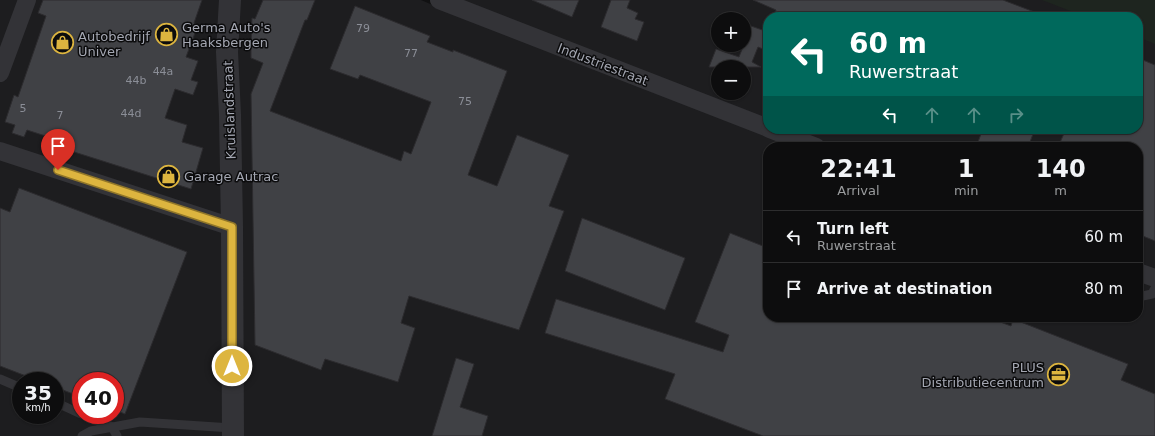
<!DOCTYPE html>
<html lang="en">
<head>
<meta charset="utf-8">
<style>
  body { margin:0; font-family:"DejaVu Sans",sans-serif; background:#1b1b1c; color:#f1f3f6; height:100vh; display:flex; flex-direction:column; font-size:15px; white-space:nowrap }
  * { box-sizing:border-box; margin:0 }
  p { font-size:13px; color:#9a9c9e }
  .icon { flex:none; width:22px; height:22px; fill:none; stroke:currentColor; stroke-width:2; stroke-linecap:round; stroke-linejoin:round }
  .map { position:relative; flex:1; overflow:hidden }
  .details { position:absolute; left:763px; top:142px; width:380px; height:180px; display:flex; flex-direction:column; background:#0d0d0e; border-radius:16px; box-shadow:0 1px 3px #0004,0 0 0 1px #2d2d2e }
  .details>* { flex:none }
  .guide { position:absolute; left:763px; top:12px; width:380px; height:122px; border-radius:16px; box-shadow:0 1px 3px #0004,0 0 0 1px #2d2d2e; background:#00695c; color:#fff; overflow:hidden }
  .tools { position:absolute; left:711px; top:12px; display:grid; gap:8px }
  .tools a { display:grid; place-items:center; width:40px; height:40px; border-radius:50%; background:#0d0d0e; box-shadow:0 1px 3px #0004,0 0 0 1px #2d2d2e; font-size:20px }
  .speed { position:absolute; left:12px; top:372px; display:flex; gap:8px; font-size:20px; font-weight:700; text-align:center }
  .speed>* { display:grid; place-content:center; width:52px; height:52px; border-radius:50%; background:#0d0d0e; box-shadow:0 1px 3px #0004,0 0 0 1px #2d2d2e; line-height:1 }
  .speed small { font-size:10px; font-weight:400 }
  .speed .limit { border:6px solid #d22; background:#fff; color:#111 }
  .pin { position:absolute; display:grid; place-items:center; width:34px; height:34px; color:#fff; margin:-41px -17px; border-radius:50% 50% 50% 0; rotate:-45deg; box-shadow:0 0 4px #0007 }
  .pin .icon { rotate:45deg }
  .me { position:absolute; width:44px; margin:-22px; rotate:0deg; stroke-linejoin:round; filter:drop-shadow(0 0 3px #0008) }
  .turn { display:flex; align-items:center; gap:14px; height:84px; padding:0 20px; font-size:18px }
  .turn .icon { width:52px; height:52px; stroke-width:2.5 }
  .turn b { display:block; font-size:28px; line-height:34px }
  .lanes { display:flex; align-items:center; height:38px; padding:0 20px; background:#0003; justify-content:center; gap:20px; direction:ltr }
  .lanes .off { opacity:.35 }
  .eta { display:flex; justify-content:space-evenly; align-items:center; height:68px; text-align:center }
  .eta b { font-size:24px; font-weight:800; line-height:28px }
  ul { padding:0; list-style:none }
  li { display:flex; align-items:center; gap:12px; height:52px; padding:0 20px; border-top:1px solid #2d2d2e }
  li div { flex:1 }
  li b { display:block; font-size:15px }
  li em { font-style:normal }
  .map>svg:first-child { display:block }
  .built { fill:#1d1d1f; fill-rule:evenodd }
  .green { fill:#1e251f }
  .building { fill:#404145; stroke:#2c2b2e }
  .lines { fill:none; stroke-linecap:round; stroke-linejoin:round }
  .service { stroke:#333337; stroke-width:9 }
  .minor { stroke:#333337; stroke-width:18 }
  .tertiary { stroke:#333337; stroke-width:22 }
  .route-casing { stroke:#907629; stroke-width:10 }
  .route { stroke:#ddb53f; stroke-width:7 }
  .labels { text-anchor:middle; stroke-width:3; stroke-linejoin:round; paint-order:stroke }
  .number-label { font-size:11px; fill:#8b8e97 }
  .poi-label { font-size:13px; fill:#a4a7b2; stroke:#0c0c0d; text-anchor:start }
  .street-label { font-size:13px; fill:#a4a7b2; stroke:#0c0c0d }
</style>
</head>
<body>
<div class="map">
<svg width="1155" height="436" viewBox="0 0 1155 436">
  <rect width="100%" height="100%" fill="#111112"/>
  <path class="built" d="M0,0H421L449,12L454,0H1155V436H0ZM768,17H1138V129H768ZM718,19H744V45H718ZM718,67H744V93H718ZM768,147H1138V317H768ZM21,381H55V415H21ZM81,381H115V415H81Z"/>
  <path class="green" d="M1042,0H1155V44L1138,37V17H1086Z"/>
  <g class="building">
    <path d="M43,0H202L194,23L198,25L186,57L198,61L191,80L198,82L193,95L175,89L165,118L187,125L182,142L203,148L191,189L71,151L67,143L27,130L24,137L12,133L15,125L5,122L14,95L18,97L46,16L38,13Z"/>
    <path d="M263,0H315L307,20H305L270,111L401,161L404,151L411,154L431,102L360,75L358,79L330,69L355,6L430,36L427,42L453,52V50L507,71L468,175L497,186L517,135L569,155L549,206L564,211L519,330L409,296L401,323L415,328L398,382L325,359L321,370L255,345L251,94L263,63L251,58V49L252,18L255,19Z"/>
    <path d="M532,0H579L572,17Z"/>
    <path d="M611,0H630L627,8L638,13L635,19L644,22L637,41L601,27Z"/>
    <path d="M753,0H1003L1045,16L774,17L776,10Z"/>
    <path d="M751,26L768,32V51L758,47L752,62L761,67H709L716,49L739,57Z"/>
    <path d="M1138,58L1155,65V241L1138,234V147H1058L1066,129H1138Z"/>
    <path d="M983,129H1035L1028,147H976Z"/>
    <path d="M19,188L187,252L125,414L115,410V381H81V397L55,387V381H39L0,366V208L10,212Z"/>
    <path d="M582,218L685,258L665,310L565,271Z"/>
    <path d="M730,233L768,248V317H987L1011,326L1013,319L1128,364L1121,380L1155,394V436H763L665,399L675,374L545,333L556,299L723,352L729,335L695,322Z"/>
    <path d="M456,358L474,364L460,407L488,416L482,436H432Z"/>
  </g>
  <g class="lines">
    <g class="service">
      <path d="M1138,297L1152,294L1155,288"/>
      <path d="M0,379L21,388"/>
      <path d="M55,402L81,414"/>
      <path d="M84,415L112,427L117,436"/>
      <path d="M82,436L91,431L140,422L232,428"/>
    </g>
    <g class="minor">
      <path d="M439,0L768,128"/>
      <path d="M0,73L27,0"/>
      <path d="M770,129L816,147"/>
      <path d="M0,151L232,227"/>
      <path d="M1138,272L1155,278"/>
    </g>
    <path class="tertiary" d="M230,0L227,52L230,115L232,227L233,436"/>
  </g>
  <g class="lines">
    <defs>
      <path id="route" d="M58,170L232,227V366"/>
    </defs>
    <use href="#route" class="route-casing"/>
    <use href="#route" class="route"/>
  </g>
  <defs>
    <symbol id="shop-ring" viewBox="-11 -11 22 22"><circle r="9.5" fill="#0c0c0d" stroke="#ddb53f" stroke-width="1.5"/><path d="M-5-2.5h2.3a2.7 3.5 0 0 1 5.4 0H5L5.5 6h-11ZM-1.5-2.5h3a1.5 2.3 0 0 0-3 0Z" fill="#ddb53f"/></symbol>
    <symbol id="office-ring" viewBox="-11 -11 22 22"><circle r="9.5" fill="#0c0c0d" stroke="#ddb53f" stroke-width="1.5"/><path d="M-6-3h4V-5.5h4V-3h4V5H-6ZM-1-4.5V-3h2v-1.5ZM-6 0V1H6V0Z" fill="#ddb53f"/></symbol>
  </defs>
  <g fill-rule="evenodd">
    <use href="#shop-ring" x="154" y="22" width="25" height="25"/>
    <use href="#shop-ring" x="50" y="30" width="25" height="25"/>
    <use href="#shop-ring" x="156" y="164" width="25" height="25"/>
    <use href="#office-ring" x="1046" y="362" width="25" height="25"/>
  </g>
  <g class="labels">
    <g class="number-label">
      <text x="363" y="32">79</text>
      <text x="411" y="57">77</text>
      <text x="163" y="75">44a</text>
      <text x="136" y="84">44b</text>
      <text x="465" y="105">75</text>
      <text x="23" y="112">5</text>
      <text x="131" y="117">44d</text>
      <text x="60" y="119">7</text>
    </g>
    <g class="poi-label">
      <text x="182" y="32">Germa Auto's<tspan x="182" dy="15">Haaksbergen</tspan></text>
      <text x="78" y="41">Autobedrijf<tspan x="78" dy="15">Univer</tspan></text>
      <text x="184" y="181">Garage Autrac</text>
      <text x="1044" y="372" text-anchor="end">PLUS<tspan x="1044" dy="15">Distributiecentrum</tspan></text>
    </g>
    <g class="street-label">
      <text transform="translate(603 64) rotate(21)" y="5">Industriestraat</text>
      <text transform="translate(229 110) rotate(-92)" y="5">Kruislandstraat</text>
    </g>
  </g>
</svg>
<div class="tools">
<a>+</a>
<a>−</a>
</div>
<div class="speed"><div>35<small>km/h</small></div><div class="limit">40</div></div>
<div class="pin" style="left:58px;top:170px;background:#d93025"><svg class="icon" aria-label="arrive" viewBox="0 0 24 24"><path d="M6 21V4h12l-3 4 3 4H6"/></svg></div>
<svg class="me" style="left:232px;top:366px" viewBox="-20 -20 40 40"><circle r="17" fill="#ddb53f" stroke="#fff" stroke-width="3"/><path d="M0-11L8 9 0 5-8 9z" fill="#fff"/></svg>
<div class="guide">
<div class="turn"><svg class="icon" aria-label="left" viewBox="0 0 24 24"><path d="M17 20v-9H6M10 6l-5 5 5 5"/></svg><div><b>60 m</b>Ruwerstraat</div></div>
<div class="lanes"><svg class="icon" aria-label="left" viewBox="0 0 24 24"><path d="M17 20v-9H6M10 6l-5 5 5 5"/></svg><svg class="icon off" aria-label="ahead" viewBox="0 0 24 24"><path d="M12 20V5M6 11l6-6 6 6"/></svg><svg class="icon off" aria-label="ahead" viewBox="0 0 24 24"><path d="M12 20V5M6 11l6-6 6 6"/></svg><svg class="icon off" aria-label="right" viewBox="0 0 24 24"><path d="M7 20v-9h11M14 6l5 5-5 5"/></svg></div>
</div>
<section class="details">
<div class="eta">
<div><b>22:41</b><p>Arrival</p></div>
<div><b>1</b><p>min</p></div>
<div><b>140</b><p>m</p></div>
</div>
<ul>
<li><svg class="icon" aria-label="left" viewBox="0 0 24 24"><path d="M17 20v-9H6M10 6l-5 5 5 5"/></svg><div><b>Turn left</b><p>Ruwerstraat</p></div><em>60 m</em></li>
<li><svg class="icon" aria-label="arrive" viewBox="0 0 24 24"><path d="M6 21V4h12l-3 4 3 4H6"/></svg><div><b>Arrive at destination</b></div><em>80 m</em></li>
</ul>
</section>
</div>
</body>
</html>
